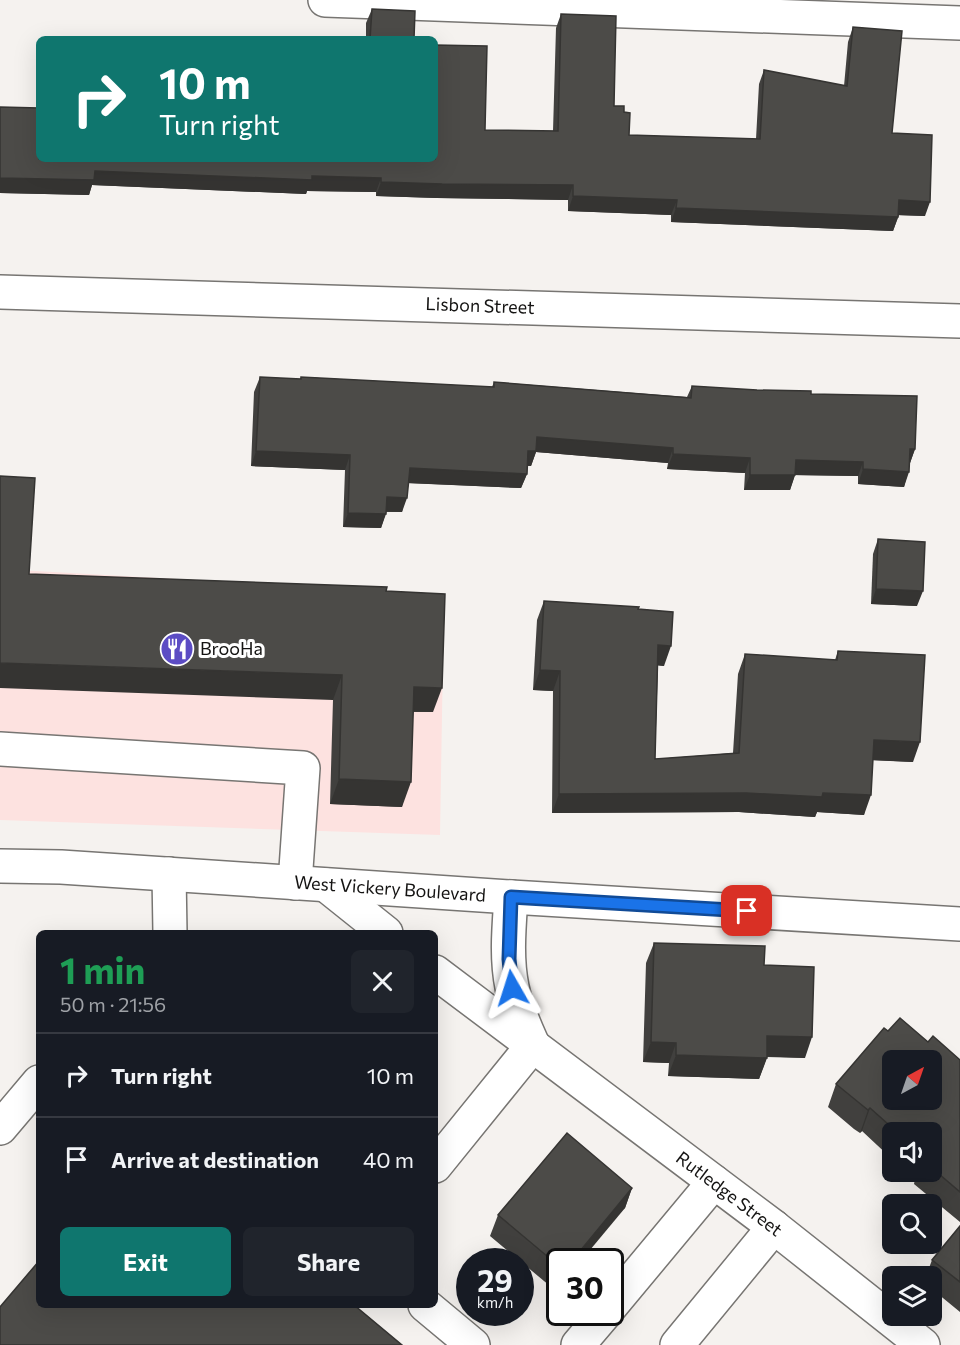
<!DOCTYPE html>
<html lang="en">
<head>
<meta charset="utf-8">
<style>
  body { margin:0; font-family:Commissioner,sans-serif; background:#20242c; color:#f1f3f6; height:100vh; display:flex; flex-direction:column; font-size:22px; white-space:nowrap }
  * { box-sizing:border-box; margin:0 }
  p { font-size:20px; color:#9ea1a6 }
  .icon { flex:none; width:33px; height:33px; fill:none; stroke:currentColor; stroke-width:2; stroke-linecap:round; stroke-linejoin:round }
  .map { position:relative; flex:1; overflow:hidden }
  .drawer { position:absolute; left:36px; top:930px; width:402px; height:378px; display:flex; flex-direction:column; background:#171b24; border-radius:9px; box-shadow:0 6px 24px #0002 }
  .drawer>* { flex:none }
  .guide { position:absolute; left:36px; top:36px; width:402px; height:126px; border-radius:9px; box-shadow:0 6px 24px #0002; background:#0f766e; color:#fff; overflow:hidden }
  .needle { width:39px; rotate:40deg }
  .tools { position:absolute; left:882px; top:1050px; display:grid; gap:12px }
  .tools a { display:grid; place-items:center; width:60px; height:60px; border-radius:9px; background:#171b24; box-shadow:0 6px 24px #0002; font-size:30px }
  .speed { position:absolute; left:456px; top:1248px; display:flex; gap:12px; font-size:30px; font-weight:700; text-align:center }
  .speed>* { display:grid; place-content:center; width:78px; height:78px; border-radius:50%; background:#171b24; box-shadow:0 6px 24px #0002; line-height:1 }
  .speed small { font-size:15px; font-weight:400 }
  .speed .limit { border:3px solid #111; border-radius:9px; background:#fff; color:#111 }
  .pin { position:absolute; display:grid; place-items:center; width:51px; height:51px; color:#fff; margin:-26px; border-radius:12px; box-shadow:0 3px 9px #0006 }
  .me { position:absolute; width:66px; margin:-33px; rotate:354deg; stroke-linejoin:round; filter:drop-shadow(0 0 4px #0008) }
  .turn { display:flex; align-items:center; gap:21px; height:126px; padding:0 24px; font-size:27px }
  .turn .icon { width:78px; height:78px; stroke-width:2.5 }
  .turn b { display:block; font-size:42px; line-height:51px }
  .round { display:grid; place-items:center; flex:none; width:63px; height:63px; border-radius:9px; background:#20242c }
  .summary { display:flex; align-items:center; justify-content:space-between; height:102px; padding:0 24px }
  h1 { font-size:36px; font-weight:700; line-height:45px; color:#1e9e55 }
  .primary-button { display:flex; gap:12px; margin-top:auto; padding:12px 24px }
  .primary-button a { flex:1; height:69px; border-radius:9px; background:#0f766e; color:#fff; font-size:24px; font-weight:700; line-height:69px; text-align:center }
  .primary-button a+a { background:#20242c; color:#f1f3f6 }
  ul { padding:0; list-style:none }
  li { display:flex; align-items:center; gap:18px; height:84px; padding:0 24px; border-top:2px solid #363941 }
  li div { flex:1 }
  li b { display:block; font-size:22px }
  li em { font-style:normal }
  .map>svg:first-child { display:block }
  .commercial { fill:#fde2e0 }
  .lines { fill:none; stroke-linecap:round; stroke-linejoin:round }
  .minor-casing { stroke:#777572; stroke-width:36 }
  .major-casing { stroke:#777572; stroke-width:36 }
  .minor { stroke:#fff; stroke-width:33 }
  .major { stroke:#fff; stroke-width:33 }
  .wall { fill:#41403e }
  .shaded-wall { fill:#353432 }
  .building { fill:#4c4b48; stroke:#353432; stroke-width:1.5; fill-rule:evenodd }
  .route-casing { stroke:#114b97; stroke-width:15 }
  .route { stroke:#1a73e8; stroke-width:10 }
  .labels { text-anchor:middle; stroke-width:6; stroke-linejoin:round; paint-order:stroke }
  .street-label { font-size:18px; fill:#141312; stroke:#fff }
  .poi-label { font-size:18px; fill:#141312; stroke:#fff; text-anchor:start }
</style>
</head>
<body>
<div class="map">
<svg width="960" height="1345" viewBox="0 0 960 1345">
  <rect width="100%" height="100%" fill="#f5f2ef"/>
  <path class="commercial" d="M0,569L444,594L440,835L0,820Z"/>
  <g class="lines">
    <defs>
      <g id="minor">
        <path d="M325,0L960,23"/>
        <path d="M0,292L960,321"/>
        <path d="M0,749L303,768L295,883"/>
        <path d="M169,874L170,933"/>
        <path d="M326,885L386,933"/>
        <path d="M511,897C509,927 506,958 512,987C516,1008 525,1027 533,1045"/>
        <path d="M435,972L774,1227L923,1345"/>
        <path d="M0,1128L39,1082"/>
        <path d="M435,1166L533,1045"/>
        <path d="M425,1305L473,1345"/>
        <path d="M610,1307L714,1182"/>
        <path d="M578,1345L606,1312"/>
        <path d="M677,1345L774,1227"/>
      </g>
      <path id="major" d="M0,866L61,867L511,897L960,924"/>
    </defs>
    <use href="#minor" class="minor-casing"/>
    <use href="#major" class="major-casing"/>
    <use href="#minor" class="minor"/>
    <use href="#major" class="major"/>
  </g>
  <g class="wall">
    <path d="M372,9L414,39H366V23Z"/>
    <path d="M561,14L614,106L624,112L629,135L756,139L759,84L764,70L844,86L848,42L853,27L892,133L925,216L899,215L893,231L671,222V215L568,211V200L437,198L376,196V192L307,191L306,194L92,185L89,195L0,193V107L39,159L485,130L553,131L556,28Z"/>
    <path d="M260,377L300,379L301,377L492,387L494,382L687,397L692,386L811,394L915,449L910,463L904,487L858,484V476L795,475L790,490H744L745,473L667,469L668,463L536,452L531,466H527V474L521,488L409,483L402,512H386L381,528L343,527L345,470L251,466L254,392Z"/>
    <path d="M878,539L917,606L871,604L873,554Z"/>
    <path d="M29,574L386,591L433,712H413L402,807L330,804L333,700Z"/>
    <path d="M544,601L638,609L664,666L658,665L655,759L733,753L738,674L745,654L835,660L838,651L913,762L873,760L864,815L817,812L815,817L739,812L552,813L553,691L533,690L537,620Z"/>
    <path d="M654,943L764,965L805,1058L767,1057L759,1079L668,1076L669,1063L643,1062L646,963Z"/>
    <path d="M888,1031L928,1042L960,1060V1222L914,1184L915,1179L907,1172H932V1132H892V1159L862,1131L860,1133L854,1129L828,1107L836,1084Z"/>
    <path d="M632,1188L625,1208L560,1262V1286L556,1291L490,1236L498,1215Z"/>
    <path d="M960,1226V1312L932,1289V1276H926L932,1260Z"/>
  </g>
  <g class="shaded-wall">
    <path d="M95,171L312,176L381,178L376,192L307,191L306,194L92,185L89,195L0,193V178Z"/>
    <path d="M381,182L573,185L568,200L437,198L376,196Z"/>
    <path d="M573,196L677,200L671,215L568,211Z"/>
    <path d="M899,200L930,202L925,216L894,215Z"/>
    <path d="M676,208L898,217L893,231L671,222Z"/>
    <path d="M537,437L673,448L668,463L536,452L531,466L523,465L528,451Z"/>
    <path d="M910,449H915L910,463Z"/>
    <path d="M256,451L350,455L345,470L251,466Z"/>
    <path d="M673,454L750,458L745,473L667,469Z"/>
    <path d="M796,460L863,462L858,476L790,475Z"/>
    <path d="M410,468L527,474L521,488L405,483Z"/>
    <path d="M863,469L909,472L904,487L858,484Z"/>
    <path d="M750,475H795L790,490H744Z"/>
    <path d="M387,497L407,498L402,512L382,511Z"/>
    <path d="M348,513L386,514L381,528L343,527Z"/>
    <path d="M876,589L923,591L917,606L871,604Z"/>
    <path d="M658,645L671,646L664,666L651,665Z"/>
    <path d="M0,663L342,675L333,700L0,688Z"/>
    <path d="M540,670L560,671L553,691L533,690Z"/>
    <path d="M414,687L442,688L433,712L405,711Z"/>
    <path d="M874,740L920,742L913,762L867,760Z"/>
    <path d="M339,779L411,782L402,807L330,804Z"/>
    <path d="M823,793L871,795L864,815L817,812L815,817L739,812L552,813L559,794Z"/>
    <path d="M767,1036L812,1037L805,1058L759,1056Z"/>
    <path d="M651,1042L676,1043L669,1063L643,1062Z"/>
    <path d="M676,1055L767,1058L759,1079L668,1076Z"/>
    <path d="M870,1108L862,1131L860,1133L868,1110Z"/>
    <path d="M632,1188L625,1208L580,1262H571Z"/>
  </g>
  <g class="building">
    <path d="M372,9L415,11L414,39H370Z"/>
    <path d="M561,14L616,16L614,106H624V112L630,113L629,135L760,139L764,70L847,86L853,27L902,31L892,133L932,135L930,202L899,200L898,217L676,208L677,200L573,196V185L442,184L381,182V178L312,176V180L95,171L94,180L0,178V107L39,108V159H435V45L487,46L485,130L558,131Z"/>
    <path d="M260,377L301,379V377L494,387V382L691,398L692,386L757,390L811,391V394L917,396L915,449H910L909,472L863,469V462L796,460L795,475H750V458L673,454V448L537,437L536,451H528L527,474L410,468L407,498L387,497L386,514L348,513L350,455L256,451Z"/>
    <path d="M0,476L35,478L29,574L387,587L386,591L445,594L442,688L414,687L411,782L339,779L342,675L0,663Z"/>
    <path d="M878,539L925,542L923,591L876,589Z"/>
    <path d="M544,601L639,607L638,609L673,612L671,646L658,645L655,759L739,753L745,654L837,660L838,651L925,655L920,742L874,740L871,795L823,793L822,797L746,793L559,794L560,671L540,670Z"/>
    <path d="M654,943L765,946L764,965L814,967L812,1037L767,1036V1058L676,1055V1043L651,1042Z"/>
    <path d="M900,1018L928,1042L933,1036L960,1060V1192L932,1168V1132H897L870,1108L868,1110L863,1106L836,1084L884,1028L888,1031ZM892,1060H932V1100H892Z"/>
    <path d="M567,1133L632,1188L571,1262H560V1267L498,1215Z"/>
    <path d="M960,1226V1282L932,1260Z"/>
    <path d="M39,1261V1305H354L402,1345H0V1307Z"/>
  </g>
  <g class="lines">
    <defs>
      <path id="route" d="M512,988L509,959L511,897L747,911"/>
    </defs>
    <use href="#route" class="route-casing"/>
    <use href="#route" class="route"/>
  </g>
  <defs>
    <symbol id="restaurant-disc" viewBox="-11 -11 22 22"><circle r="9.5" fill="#5c4cc4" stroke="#fff"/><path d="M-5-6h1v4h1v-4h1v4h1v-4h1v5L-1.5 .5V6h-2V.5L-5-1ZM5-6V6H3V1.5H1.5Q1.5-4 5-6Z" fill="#fff"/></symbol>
  </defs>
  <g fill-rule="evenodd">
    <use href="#restaurant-disc" x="158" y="630" width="38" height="38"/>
  </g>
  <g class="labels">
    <g class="street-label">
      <text transform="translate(480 306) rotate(2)" y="6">Lisbon Street</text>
      <text transform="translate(390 889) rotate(4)" y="6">West Vickery Boulevard</text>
      <text transform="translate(729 1194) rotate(37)" y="6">Rutledge Street</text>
    </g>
    <g class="poi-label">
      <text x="200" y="655">BrooHa</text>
    </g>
  </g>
</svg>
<div class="tools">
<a><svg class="needle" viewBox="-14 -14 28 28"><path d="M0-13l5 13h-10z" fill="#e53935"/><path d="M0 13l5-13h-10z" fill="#9ea1a6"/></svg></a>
<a><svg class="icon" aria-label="sound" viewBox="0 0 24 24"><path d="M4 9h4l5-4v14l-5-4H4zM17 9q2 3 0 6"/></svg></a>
<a><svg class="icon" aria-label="search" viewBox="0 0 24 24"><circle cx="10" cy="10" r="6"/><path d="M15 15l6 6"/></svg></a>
<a><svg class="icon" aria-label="layers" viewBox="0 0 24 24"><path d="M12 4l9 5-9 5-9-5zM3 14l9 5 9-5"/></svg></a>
</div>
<div class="speed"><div>29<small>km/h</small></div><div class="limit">30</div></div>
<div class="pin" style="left:747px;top:911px;background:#d93025"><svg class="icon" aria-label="arrive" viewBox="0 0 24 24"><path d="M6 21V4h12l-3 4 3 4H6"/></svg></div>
<svg class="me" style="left:512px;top:988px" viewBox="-20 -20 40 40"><path d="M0-17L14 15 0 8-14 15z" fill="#1a73e8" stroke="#fff" stroke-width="4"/></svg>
<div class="guide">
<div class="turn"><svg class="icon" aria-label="right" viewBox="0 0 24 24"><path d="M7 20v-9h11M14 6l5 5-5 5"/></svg><div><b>10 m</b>Turn right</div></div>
</div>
<section class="drawer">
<div class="summary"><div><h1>1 min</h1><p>50 m · 21:56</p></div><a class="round"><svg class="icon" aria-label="close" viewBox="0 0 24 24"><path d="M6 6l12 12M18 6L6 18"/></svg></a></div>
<ul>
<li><svg class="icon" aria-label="right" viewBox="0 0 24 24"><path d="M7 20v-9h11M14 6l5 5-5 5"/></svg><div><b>Turn right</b></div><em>10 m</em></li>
<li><svg class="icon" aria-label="arrive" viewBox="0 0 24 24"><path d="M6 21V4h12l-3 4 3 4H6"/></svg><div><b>Arrive at destination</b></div><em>40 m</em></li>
</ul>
<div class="primary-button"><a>Exit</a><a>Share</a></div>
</section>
</div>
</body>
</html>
